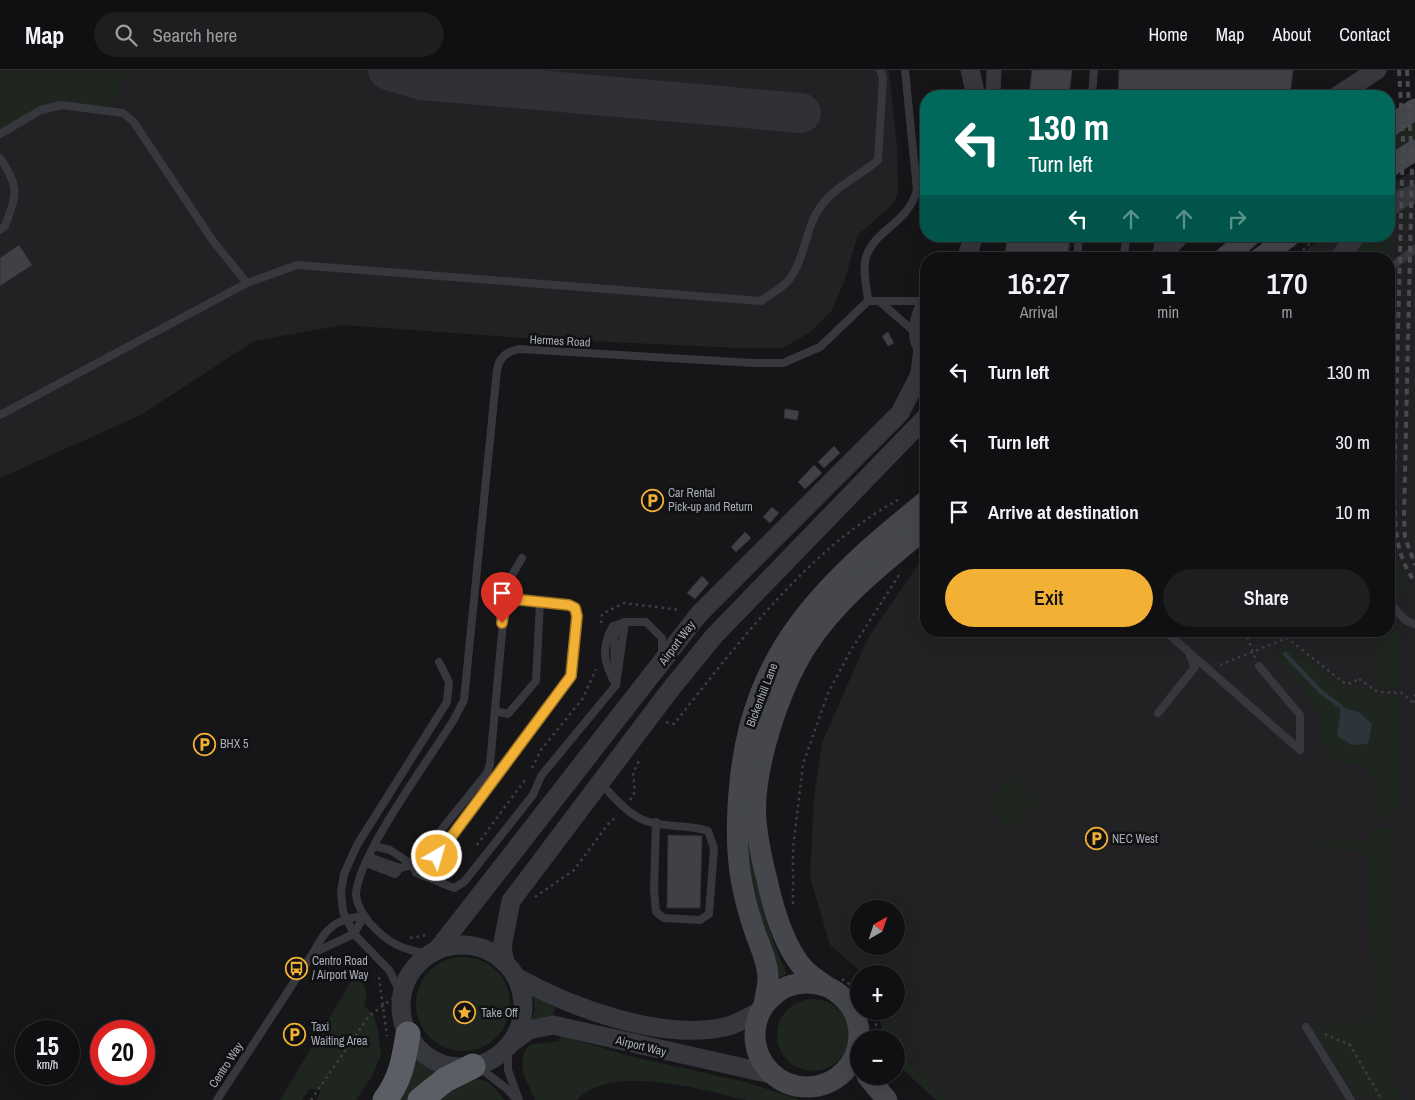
<!DOCTYPE html>
<html lang="en">
<head>
<meta charset="utf-8">
<style>
  body { margin:0; font-family:"Archivo Narrow",sans-serif; background:#1e1e20; color:#f1f3f6; height:100vh; display:flex; flex-direction:column; font-size:19px; white-space:nowrap }
  * { box-sizing:border-box; margin:0 }
  p { font-size:16px; color:#9c9d9f }
  .icon { flex:none; width:28px; height:28px; fill:none; stroke:currentColor; stroke-width:2; stroke-linecap:round; stroke-linejoin:round }
  .map { position:relative; flex:1; overflow:hidden }
  .details { position:absolute; left:920px; top:182px; width:475px; height:385px; display:flex; flex-direction:column; background:#101012; border-radius:20px; box-shadow:0 5px 20px #0002,0 0 0 1px #303032 }
  .details>* { flex:none }
  .hud { position:absolute; left:920px; top:20px; width:475px; height:152px; border-radius:20px; box-shadow:0 5px 20px #0002,0 0 0 1px #303032; background:#00695c; color:#fff; overflow:hidden }
  .needle { width:32px; rotate:39deg }
  .fabs { position:absolute; left:850px; top:830px; display:grid; gap:10px }
  .fabs a { display:grid; place-items:center; width:55px; height:55px; border-radius:50%; background:#101012; box-shadow:0 5px 20px #0002,0 0 0 1px #303032; font-size:25px }
  .speed { position:absolute; left:15px; top:950px; display:flex; gap:10px; font-size:25px; font-weight:700; text-align:center }
  .speed>* { display:grid; place-content:center; width:65px; height:65px; border-radius:50%; background:#101012; box-shadow:0 5px 20px #0002,0 0 0 1px #303032; line-height:1 }
  .speed small { font-size:12px; font-weight:400 }
  .speed .limit { border:8px solid #d22; background:#fff; color:#111 }
  .pin { position:absolute; display:grid; place-items:center; width:42px; height:42px; color:#fff; margin:-51px -21px; border-radius:50% 50% 50% 0; rotate:-45deg; box-shadow:0 0 5px #0007 }
  .pin .icon { rotate:45deg }
  .me { position:absolute; width:55px; margin:-28px; rotate:38deg; stroke-linejoin:round; filter:drop-shadow(0 0 4px #0008) }
  .turn { display:flex; align-items:center; gap:18px; height:105px; padding:0 25px; font-size:22px }
  .turn .icon { width:65px; height:65px; stroke-width:2.5 }
  .turn b { display:block; font-size:35px; line-height:42px }
  .lanes { display:flex; align-items:center; height:48px; padding:0 25px; background:#0003; justify-content:center; gap:25px; direction:ltr }
  .lanes .off { opacity:.35 }
  .eta { display:flex; justify-content:space-evenly; align-items:center; height:85px; text-align:center }
  .eta b { font-size:30px; font-weight:600; line-height:35px }
  .action { display:flex; gap:10px; margin-top:auto; padding:10px 25px }
  .action a { flex:1; height:58px; border-radius:30px; background:#f2b134; color:#111; font-size:20px; font-weight:600; line-height:58px; text-align:center }
  .action a+a { background:#1e1e20; color:#f1f3f6 }
  ul { padding:0; list-style:none }
  li { display:flex; align-items:center; gap:15px; height:70px; padding:0 25px }
  li div { flex:1 }
  li b { display:block; font-size:19px }
  li em { font-style:normal }
  header { display:flex; align-items:center; gap:30px; box-sizing:border-box; height:70px; padding:0 25px; background:#101012; border-bottom:1px solid #303032 }
  header strong { font-size:24px }
  nav { display:flex; gap:28px; margin-inline-start:auto; font-size:18px }
  .search { width:350px; height:45px; background:#1e1e20; display:flex; align-items:center; gap:12px; box-sizing:border-box; padding:0 18px; border-radius:28px; color:#9c9d9f; font-size:19px }
  .map>svg:first-child { display:block }
  .built { fill:#222225; fill-rule:evenodd }
  .green { fill:#1e261f }
  .water { fill:#2c353c }
  .lines { fill:none; stroke-linecap:round; stroke-linejoin:round }
  .stream { stroke:#2c353c; stroke-width:4.5 }
  .taxiway { stroke:#303135; stroke-width:40 }
  .building { fill:#404145; stroke:#303034 }
  .path { stroke:#3d3f44; stroke-width:2.5; stroke-dasharray:2.5 4; stroke-linecap:butt }
  .service { stroke:#37383d; stroke-width:8 }
  .minor { stroke:#37383d; stroke-width:15 }
  .tertiary { stroke:#37383d; stroke-width:19 }
  .secondary { stroke:#45474d; stroke-width:21 }
  .trunk { stroke:#5b5e65; stroke-width:25 }
  .rail { stroke:#4a4c52; stroke-width:4; stroke-dasharray:6 5; stroke-linecap:butt }
  .route-casing { stroke:#9d7322; stroke-width:12 }
  .route { stroke:#f2b134; stroke-width:9 }
  .labels { text-anchor:middle; stroke-width:5; stroke-linejoin:round; paint-order:stroke }
  .street-label { font-size:12px; fill:#a8adb8; stroke:#111113 }
  .poi-label { font-size:12px; fill:#a8adb8; stroke:#111113; text-anchor:start }
</style>
</head>
<body>
<header>
<strong>Map</strong>
<div class="search"><svg class="icon" aria-label="search" viewBox="0 0 24 24"><circle cx="10" cy="10" r="6"/><path d="M15 15l6 6"/></svg>Search here</div>
<nav><a>Home</a><a>Map</a><a>About</a><a>Contact</a></nav>
</header>
<div class="map">
<svg width="1415" height="1030" viewBox="0 0 1415 1030">
  <rect width="100%" height="100%" fill="#161618"/>
  <g class="built">
    <path d="M0,0H889L897,77L898,122L894,133L858,165L844,212L832,240L809,263L783,278H739L523,268L343,255L254,271L141,345L0,408Z"/>
    <path d="M1415,100V1030H941L896,974V969H893L882,941H896V904H863L830,875L810,807L814,727L822,673L868,568L926,483V561H1389V189H1296L1323,166H1389V115ZM859,839H896V876H859Z"/>
  </g>
  <g class="green">
    <path d="M0,0H124L125,5L109,41L61,35L41,40L0,64Z"/>
    <path d="M1415,51V73L1389,90V68Z"/>
    <path d="M1396,143L1393,183L1383,189H1353L1368,166H1389V147Z"/>
    <path d="M1395,205L1389,434L1394,482L1404,504L1405,522H1399L1389,510V207Z"/>
    <path d="M926,442V450C894,477 857,502 830,535C741,644 728,777 787,904L777,908L747,794L746,719L755,669L764,637L781,600L801,565L828,530L863,495Z"/>
    <path d="M1389,545L1401,565L1399,618L1380,617V561H1389Z"/>
    <path d="M1286,573L1341,614L1368,619L1376,624L1400,626L1399,743L1384,747L1374,744C1381,668 1345,714 1325,677C1318,665 1321,648 1314,636C1307,623 1284,601 1280,589C1279,585 1280,580 1281,577Z"/>
    <path d="M1013,706L1039,730L1007,764L989,730Z"/>
    <path d="M1373,756L1392,759L1394,1015L1404,1030H1377L1374,1025L1360,1030L1316,963V956L1372,950L1369,782L1315,777L1320,768L1369,772Z"/>
    <circle cx="463" cy="934" r="47"/>
    <path d="M359,898L367,925L364,936L373,944L378,960L381,985L371,1008L356,1030H317L321,1020L309,1019L302,1030H280Z"/>
    <path d="M533,926L555,937L552,948L531,951L535,939Z"/>
    <circle cx="813" cy="965" r="36"/>
    <path d="M877,941H884L896,969H885Z"/>
    <path d="M560,965L626,985L749,1013L800,1030C783,1030 762,1030 746,1030C702,1020 612,992 577,1030H535C528,1012 514,994 529,975L559,971Z"/>
    <path d="M896,969L910,992L947,1030H936L900,997L896,991Z"/>
    <path d="M414,988L440,1004L410,1030H394Z"/>
    <path d="M478,1009L489,1012L505,1030H432L463,1010Z"/>
  </g>
  <path class="water" d="M1341,637L1359,642L1372,654L1368,674L1352,675L1337,666Z"/>
  <g class="lines">
    <path class="stream" d="M1285,584L1321,622L1341,637"/>
    <path class="taxiway" d="M388,0L422,10L801,43"/>
  </g>
  <g class="building">
    <path d="M1032,0H1072L1069,26H1029Z"/>
    <path d="M1119,0H1293L1290,26L1256,24V26H1118Z"/>
    <path d="M1007,166H1070L1068,189H1005Z"/>
    <path d="M19,175L32,195L0,216V188Z"/>
    <path d="M888,262L894,273L888,276L882,266Z"/>
    <path d="M785,339L799,341L797,350L784,348Z"/>
    <path d="M834,376L840,383L824,398L818,392Z"/>
    <path d="M814,395L822,403L805,419L798,412Z"/>
    <path d="M772,437L779,443L770,453L763,447Z"/>
    <path d="M745,462L751,468L736,482L731,477Z"/>
    <path d="M702,506L709,513L695,529L687,523Z"/>
    <path d="M668,765L702,766L700,838H667Z"/>
  </g>
  <g class="lines">
    <g class="path">
      <path d="M1303,180L1318,166"/>
      <path d="M601,553L602,544L624,533L681,540"/>
      <path d="M1245,561L1255,588"/>
      <path d="M1220,595L1287,568L1343,612L1348,614L1360,609"/>
      <path d="M1359,609L1378,622L1402,623L1415,634V620"/>
      <path d="M666,652L674,654C736,576 809,478 898,430"/>
      <path d="M532,698L541,680L583,628L596,599"/>
      <path d="M630,730L635,722L633,703L639,691"/>
      <path d="M477,775L527,707"/>
      <path d="M535,827L574,800L609,753L618,746"/>
      <path d="M793,834V778L803,694L828,623L851,580L901,502"/>
      <path d="M410,868L427,865"/>
      <path d="M379,907L387,966"/>
      <path d="M842,909L859,921"/>
      <path d="M872,941L880,969"/>
      <path d="M1325,964L1350,975L1382,1030"/>
      <path d="M311,1030L369,946L393,928"/>
    </g>
    <g class="service">
      <path d="M1092,26L1094,0"/>
      <path d="M0,64L41,40L61,35L123,43L133,51L213,171L247,213L297,195L761,231C772,223 786,216 793,204C806,183 806,156 821,136C836,115 859,107 878,90L883,7L880,0"/>
      <path d="M0,88C20,118 17,123 5,156L0,160"/>
      <path d="M1157,184L1159,166"/>
      <path d="M1077,189L1079,166"/>
      <path d="M1123,189L1127,166"/>
      <path d="M1389,199L1415,179"/>
      <path d="M868,231C867,218 862,199 866,187C875,159 907,155 917,120L905,0"/>
      <path d="M879,231L917,264"/>
      <path d="M0,345L247,213"/>
      <path d="M505,530L511,507L522,488"/>
      <path d="M1389,530C1396,539 1403,552 1415,554"/>
      <path d="M1165,561L1300,680V645L1259,596"/>
      <path d="M615,606L614,566L625,552"/>
      <path d="M616,615C604,593 600,579 613,556L625,552"/>
      <path d="M495,641L508,644L536,611L540,532"/>
      <path d="M1158,643L1195,597L1190,586"/>
      <path d="M601,714C614,727 628,745 646,751C666,758 688,754 708,761L714,778L709,844L700,850L664,848L656,842L654,820L656,752"/>
      <path d="M374,776L390,780L413,795L487,703L490,694L505,530L512,529L569,535L575,538L577,546L571,606L437,786L432,797L434,810L454,818L464,812L533,725L541,706L616,615L625,552H646L662,568V586"/>
      <path d="M369,787L400,798L413,795L416,803L434,810"/>
      <path d="M366,793L395,804L400,798"/>
      <path d="M313,883L354,864L364,846"/>
      <path d="M430,884C402,880 387,873 368,851C362,843 356,834 356,824C358,785 430,688 453,651L464,630L497,300C499,288 507,281 520,279L753,293H783L820,277L868,231H926"/>
      <path d="M402,926L389,900L354,864L343,842L341,822L344,804L357,775L447,632L449,612L439,592"/>
      <path d="M1306,957L1351,1030"/>
      <path d="M508,977V1000L519,1030"/>
      <path d="M477,996L506,1018L517,1030"/>
      <path d="M217,1030L313,883C326,857 336,849 364,846"/>
    </g>
    <path class="minor" d="M993,26L994,0"/>
    <g class="tertiary">
      <path d="M970,0L976,26"/>
      <path d="M1337,26L1377,0"/>
      <path d="M1389,137L1403,128L1415,124"/>
      <path d="M966,189L974,166"/>
      <path d="M1157,189L1180,166"/>
      <path d="M1339,189L1356,166"/>
      <path d="M926,235C918,249 914,269 926,282"/>
      <circle cx="462" cy="936" r="61"/>
      <path d="M437,880L699,544L900,343L920,304L923,278"/>
      <path d="M505,893L502,877L511,831L670,620L714,566L926,347"/>
      <path d="M516,907C572,938 661,971 725,957C737,954 749,947 760,941"/>
      <path d="M511,973L529,960L553,955L775,1005"/>
    </g>
    <g class="secondary">
      <path d="M1389,57L1415,39"/>
      <path d="M1389,97L1415,80"/>
      <path d="M1223,189L1250,166"/>
      <path d="M1259,189L1290,166"/>
      <circle cx="807" cy="965" r="52"/>
      <path d="M826,916C819,911 811,906 805,900C785,879 773,838 767,810C762,791 758,771 756,751C752,700 779,620 806,577C836,530 883,493 926,458"/>
      <path d="M764,935C765,926 768,917 768,908C768,894 761,878 756,865C749,845 743,823 740,802C736,773 737,741 740,712C753,578 827,511 926,431"/>
      <path d="M867,1006L887,1030"/>
    </g>
    <g class="trunk">
      <path d="M385,1030C401,1009 404,989 408,964"/>
      <path d="M420,1030L445,1010L473,996"/>
    </g>
    <g class="rail">
      <path d="M1399,0L1403,68L1394,418C1395,453 1394,483 1415,512"/>
      <path d="M1407,0L1412,94L1404,448L1405,467L1415,495"/>
    </g>
  </g>
  <g class="lines">
    <defs>
      <path id="route" d="M437,786L571,606L577,546L575,538L569,535L512,529L505,530L502,553"/>
    </defs>
    <use href="#route" class="route-casing"/>
    <use href="#route" class="route"/>
  </g>
  <defs>
    <symbol id="parking-ring" viewBox="-11 -11 22 22"><circle r="9.5" fill="#111113" stroke="#f2b134" stroke-width="1.5"/><path d="M-3.5-5.5H1a3.5 3.5 0 0 1 0 7H-1V5.5H-3.5ZM-1-3.4V-.6H.8a1.4 1.4 0 0 0 0-2.8Z" fill="#f2b134"/></symbol>
    <symbol id="bus-ring" viewBox="-11 -11 22 22"><circle r="9.5" fill="#111113" stroke="#f2b134" stroke-width="1.5"/><path d="M-5-6H5V4H4V6H2V4H-2V6H-4V4H-5ZM-3.5-4V0h7V-4ZM-3.5 1.2v1.5H-2V1.2ZM2 1.2v1.5H3.5V1.2Z" fill="#f2b134"/></symbol>
    <symbol id="sight-ring" viewBox="-11 -11 22 22"><circle r="9.5" fill="#111113" stroke="#f2b134" stroke-width="1.5"/><path d="M0-6L1.8-2.2L6-1.7L2.9 1.2L3.7 5.4L0 3.3L-3.7 5.4L-2.9 1.2L-6-1.7L-1.8-2.2Z" fill="#f2b134"/></symbol>
  </defs>
  <g fill-rule="evenodd">
    <use href="#parking-ring" x="640" y="418" width="25" height="25"/>
    <use href="#parking-ring" x="192" y="662" width="25" height="25"/>
    <use href="#parking-ring" x="1084" y="756" width="25" height="25"/>
    <use href="#bus-ring" x="284" y="886" width="25" height="25"/>
    <use href="#sight-ring" x="452" y="930" width="25" height="25"/>
    <use href="#parking-ring" x="282" y="952" width="25" height="25"/>
  </g>
  <g class="labels">
    <g class="street-label">
      <text transform="translate(560 271) rotate(3)" y="4">Hermes Road</text>
      <text transform="translate(677 573) rotate(-53)" y="4">Airport Way</text>
      <text transform="translate(762 625) rotate(-69)" y="4">Bickenhill Lane</text>
      <text transform="translate(641 976) rotate(14)" y="4">Airport Way</text>
      <text transform="translate(226 995) rotate(-57)" y="4">Centro Way</text>
    </g>
    <g class="poi-label">
      <text x="668" y="427">Car Rental<tspan x="668" dy="14">Pick-up and Return</tspan></text>
      <text x="220" y="678">BHX 5</text>
      <text x="1112" y="773">NEC West</text>
      <text x="312" y="895">Centro Road<tspan x="312" dy="14">/ Airport Way</tspan></text>
      <text x="481" y="947">Take Off</text>
      <text x="311" y="961">Taxi<tspan x="311" dy="14">Waiting Area</tspan></text>
    </g>
  </g>
</svg>
<div class="fabs">
<a><svg class="needle" viewBox="-14 -14 28 28"><path d="M0-13l5 13h-10z" fill="#e53935"/><path d="M0 13l5-13h-10z" fill="#9c9d9f"/></svg></a>
<a>+</a>
<a>−</a>
</div>
<div class="speed"><div>15<small>km/h</small></div><div class="limit">20</div></div>
<div class="pin" style="left:502px;top:553px;background:#d93025"><svg class="icon" aria-label="arrive" viewBox="0 0 24 24"><path d="M6 21V4h12l-3 4 3 4H6"/></svg></div>
<svg class="me" style="left:437px;top:786px" viewBox="-20 -20 40 40"><circle r="17" fill="#f2b134" stroke="#fff" stroke-width="3"/><path d="M0-11L8 9 0 5-8 9z" fill="#fff"/></svg>
<div class="hud">
<div class="turn"><svg class="icon" aria-label="left" viewBox="0 0 24 24"><path d="M17 20v-9H6M10 6l-5 5 5 5"/></svg><div><b>130 m</b>Turn left</div></div>
<div class="lanes"><svg class="icon" aria-label="left" viewBox="0 0 24 24"><path d="M17 20v-9H6M10 6l-5 5 5 5"/></svg><svg class="icon off" aria-label="ahead" viewBox="0 0 24 24"><path d="M12 20V5M6 11l6-6 6 6"/></svg><svg class="icon off" aria-label="ahead" viewBox="0 0 24 24"><path d="M12 20V5M6 11l6-6 6 6"/></svg><svg class="icon off" aria-label="right" viewBox="0 0 24 24"><path d="M7 20v-9h11M14 6l5 5-5 5"/></svg></div>
</div>
<section class="details">
<div class="eta">
<div><b>16:27</b><p>Arrival</p></div>
<div><b>1</b><p>min</p></div>
<div><b>170</b><p>m</p></div>
</div>
<ul>
<li><svg class="icon" aria-label="left" viewBox="0 0 24 24"><path d="M17 20v-9H6M10 6l-5 5 5 5"/></svg><div><b>Turn left</b></div><em>130 m</em></li>
<li><svg class="icon" aria-label="left" viewBox="0 0 24 24"><path d="M17 20v-9H6M10 6l-5 5 5 5"/></svg><div><b>Turn left</b></div><em>30 m</em></li>
<li><svg class="icon" aria-label="arrive" viewBox="0 0 24 24"><path d="M6 21V4h12l-3 4 3 4H6"/></svg><div><b>Arrive at destination</b></div><em>10 m</em></li>
</ul>
<div class="action"><a>Exit</a><a>Share</a></div>
</section>
</div>
</body>
</html>
